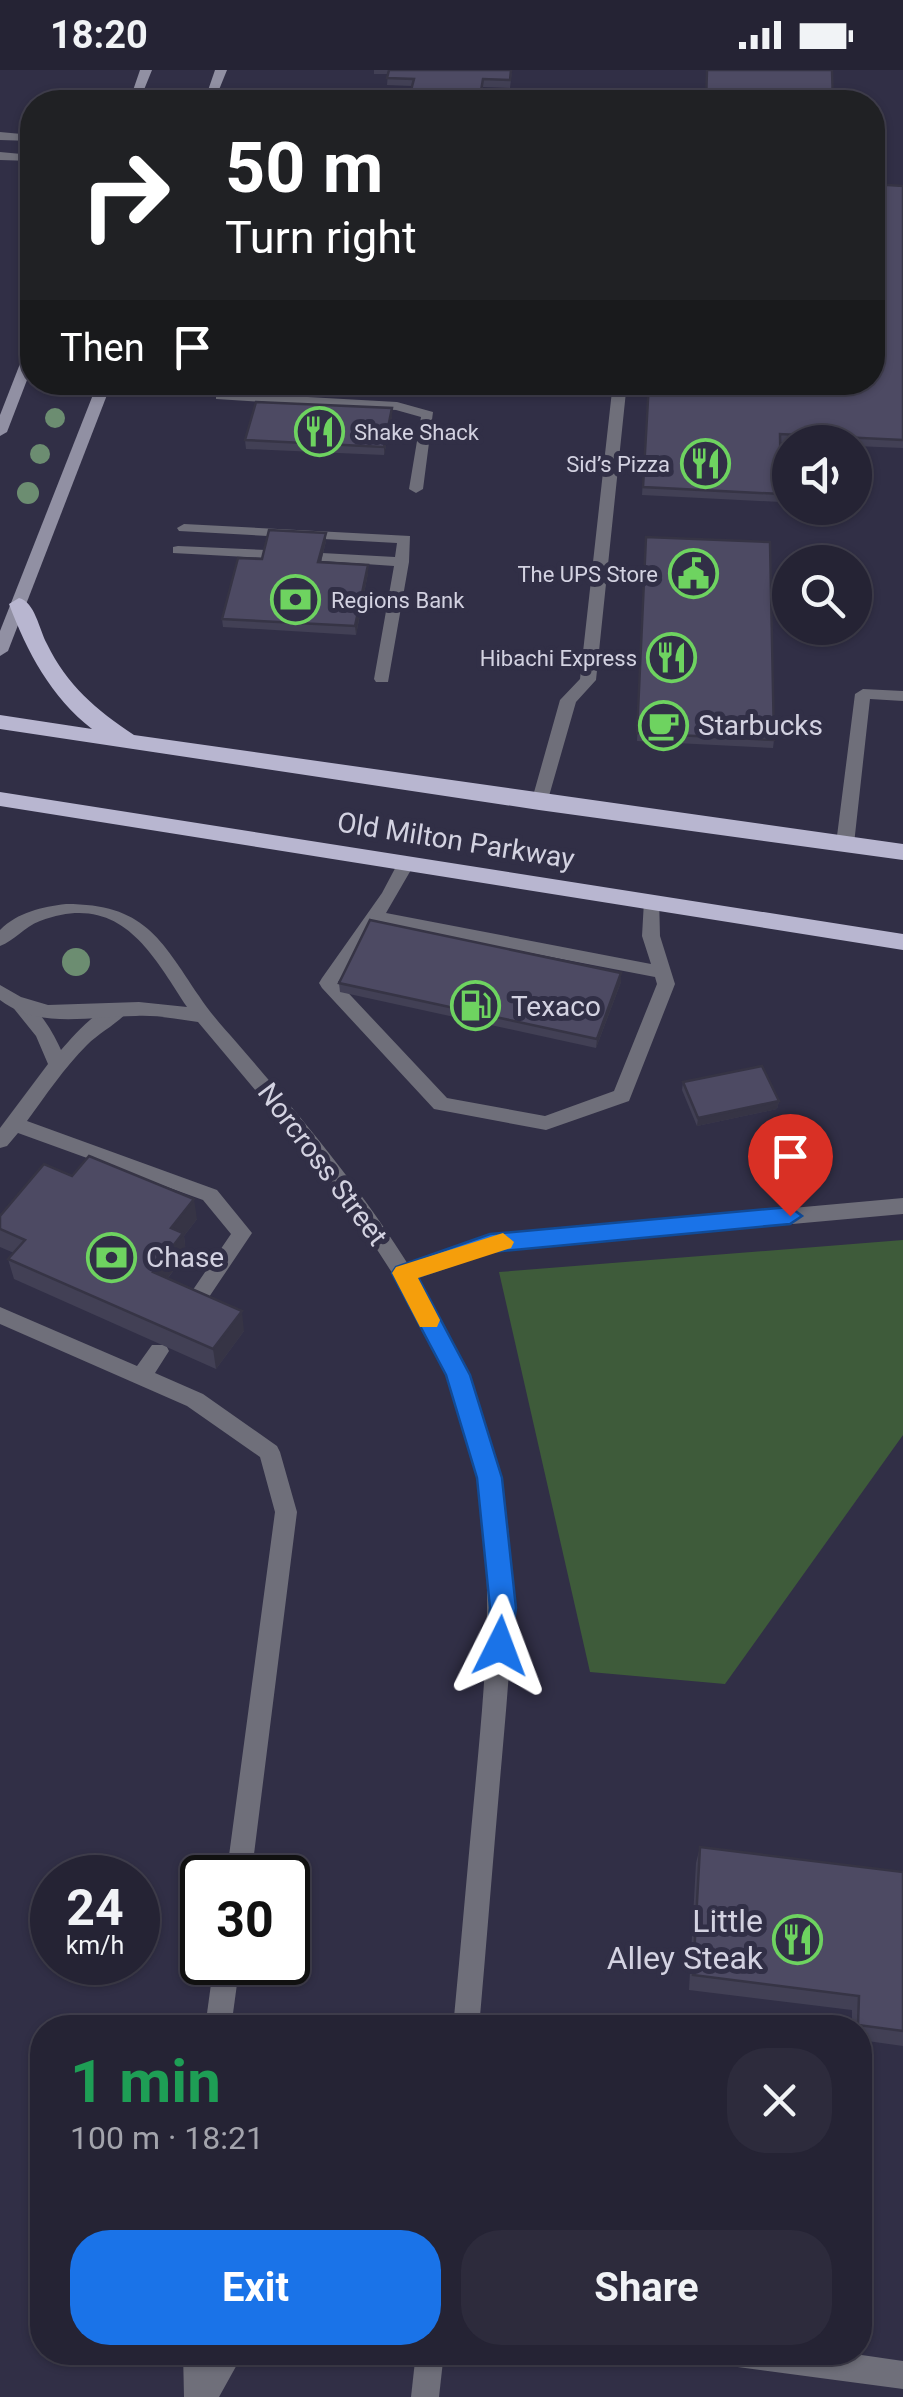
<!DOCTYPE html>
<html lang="en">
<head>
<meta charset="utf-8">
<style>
  body { margin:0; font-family:Roboto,sans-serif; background:#2d2b3c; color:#f1f3f6; height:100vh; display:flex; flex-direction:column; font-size:38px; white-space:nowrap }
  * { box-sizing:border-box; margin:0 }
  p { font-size:32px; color:#a3a4ac }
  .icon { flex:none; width:55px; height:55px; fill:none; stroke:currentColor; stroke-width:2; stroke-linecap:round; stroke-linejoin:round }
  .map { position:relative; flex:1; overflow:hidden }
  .details { position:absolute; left:30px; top:1945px; width:842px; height:350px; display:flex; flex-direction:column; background:#252334; border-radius:40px; box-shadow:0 2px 8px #0004,0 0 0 2px #42404f }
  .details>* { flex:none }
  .guide { position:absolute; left:20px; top:20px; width:865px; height:305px; border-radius:40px; box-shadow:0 2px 8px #0004,0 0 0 2px #42404f; background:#202124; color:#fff; overflow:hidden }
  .controls { position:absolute; left:772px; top:355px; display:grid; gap:20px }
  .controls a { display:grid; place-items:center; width:100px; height:100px; border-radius:50%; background:#252334; box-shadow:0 2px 8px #0004,0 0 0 2px #42404f; font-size:50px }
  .speed { position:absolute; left:30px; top:1785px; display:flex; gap:20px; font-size:50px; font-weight:700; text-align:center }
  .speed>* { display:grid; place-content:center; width:130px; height:130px; border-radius:50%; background:#252334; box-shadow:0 2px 8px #0004,0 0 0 2px #42404f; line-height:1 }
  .speed small { font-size:25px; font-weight:400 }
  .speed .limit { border:5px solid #111; border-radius:15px; background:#fff; color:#111 }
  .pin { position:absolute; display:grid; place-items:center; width:85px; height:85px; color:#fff; margin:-102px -42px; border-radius:50% 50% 50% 0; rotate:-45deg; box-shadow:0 0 10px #0007 }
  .pin .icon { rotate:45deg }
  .me { position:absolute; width:110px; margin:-55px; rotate:3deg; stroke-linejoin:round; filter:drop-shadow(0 0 8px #0008) }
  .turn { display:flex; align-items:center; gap:35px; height:210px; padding:0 40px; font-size:45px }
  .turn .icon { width:130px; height:130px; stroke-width:2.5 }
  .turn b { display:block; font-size:70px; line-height:85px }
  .then { display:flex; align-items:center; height:95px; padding:0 40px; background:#0003; gap:20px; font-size:38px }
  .round { display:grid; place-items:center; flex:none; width:105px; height:105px; border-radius:40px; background:#2d2b3c }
  .summary { display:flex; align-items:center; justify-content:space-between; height:170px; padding:0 40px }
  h1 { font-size:60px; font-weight:700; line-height:75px; color:#1e9e55 }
  .primary-button { display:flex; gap:20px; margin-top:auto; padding:20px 40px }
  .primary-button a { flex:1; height:115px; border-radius:40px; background:#1a73e8; color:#fff; font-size:40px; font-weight:700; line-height:115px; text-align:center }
  .primary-button a+a { background:#2d2b3c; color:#f1f3f6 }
  .status { display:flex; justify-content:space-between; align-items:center; height:70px; padding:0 50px; background:#252334; direction:ltr }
  .status svg { height:28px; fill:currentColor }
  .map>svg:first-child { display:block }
  .green { fill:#3e5b3a }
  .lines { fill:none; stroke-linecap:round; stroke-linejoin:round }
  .service { fill:#6f6f7a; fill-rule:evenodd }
  .minor { fill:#6f6f7a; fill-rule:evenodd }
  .secondary { fill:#9190a3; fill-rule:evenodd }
  .trunk { fill:#b8b6d0; fill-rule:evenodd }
  .tree { fill:#6c8d71 }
  .wall { fill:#424055 }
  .shaded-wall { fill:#363445 }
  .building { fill:#4d4a63; stroke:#363445; stroke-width:2.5 }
  .route { fill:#1a73e8; stroke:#114b97; stroke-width:2.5 }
  .slow { fill:#f59e0b }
  .labels { text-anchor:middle; stroke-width:10; stroke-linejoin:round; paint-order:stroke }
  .far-poi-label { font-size:22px; fill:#d3d2e1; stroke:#312f46; text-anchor:end }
  .poi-label { font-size:28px; fill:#d3d2e1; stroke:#312f46; text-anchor:start }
  .street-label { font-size:28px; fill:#d3d2e1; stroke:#312f46 }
  .near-poi-label { font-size:32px; fill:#d3d2e1; stroke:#312f46; text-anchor:end }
</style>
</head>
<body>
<div class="status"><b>18:20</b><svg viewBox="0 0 49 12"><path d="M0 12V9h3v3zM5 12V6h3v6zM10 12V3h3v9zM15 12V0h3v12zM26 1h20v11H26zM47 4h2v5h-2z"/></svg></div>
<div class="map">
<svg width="903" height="2327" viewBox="0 0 903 2327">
  <rect width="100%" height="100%" fill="#312f46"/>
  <path class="green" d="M903,1170V1365L725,1614L590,1602L499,1202Z"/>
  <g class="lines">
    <g class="service">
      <path d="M613,312H627L596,610L576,632L547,733L539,738L531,733L560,630L580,609Z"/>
      <path d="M221,322L397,332L433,342L423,419L416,423L409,419L421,347L396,340L216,329V323Z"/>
      <path d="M184,454L410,466L409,492L388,612H376L374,609L394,496L322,491L315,487L322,483L395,487L397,473L179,461L177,458Z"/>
      <path d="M178,476L266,480L273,484L266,488L173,483V477Z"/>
      <path d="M863,619L903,621V631L870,629L854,774L845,780L836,774L855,624Z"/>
      <path d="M406,787L415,793L386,843L651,894L642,866L644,831L647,827H659L660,866L675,914L629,1031L546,1060L434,1039L322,918L319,913L322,908L382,823L400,789ZM379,854L655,907L657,914L614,1021L545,1046L447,1028L338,912Z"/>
      <path d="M20,929C39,938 52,960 61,980C76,963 104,930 127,934L130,939C119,953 100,962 87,975C64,998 46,1025 27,1051L217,1120L252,1163L203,1236H189L186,1230L231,1164L203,1130L18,1063L7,1076L0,1078V1058L48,994L36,966L11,935Z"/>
      <path d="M903,1128V1144L491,1181L404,1211L397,1209L394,1203L397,1197L490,1165Z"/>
      <path d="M0,1237L137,1296L152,1275H166L169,1281L155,1303L203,1324L277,1376L280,1382L297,1442L251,1808H226L275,1442L260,1387L187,1336L0,1254Z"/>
      <path d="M214,1892H240L231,1958H205Z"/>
      <path d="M183,2282H211V2286L214,2282H244L219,2327H184Z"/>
    </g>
    <g class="minor">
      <path d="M0,62L32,65V71L0,70Z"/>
      <path d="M0,82L32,85V91L0,90Z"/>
      <path d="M66,834C144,834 160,868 199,926C210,943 224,958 237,973C348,1101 462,1239 500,1408C520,1499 510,1594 502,1687C494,1777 487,1867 479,1958H453C461,1874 468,1791 476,1708C490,1557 503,1418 433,1277C374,1155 284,1055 198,952C178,949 157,945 136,946C91,946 39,960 0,930V915L21,927L48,935L139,932L187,937C151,882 120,821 40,851C24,857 14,871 0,876V860C18,842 42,837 66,834Z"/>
      <path d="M416,2282H444L439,2327H411Z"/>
      <path d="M716,2282H841L903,2291V2319L730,2296L720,2292Z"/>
    </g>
    <g class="secondary">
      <path d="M140,0H152L139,32H129Z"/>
      <path d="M215,0H227L214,32H204Z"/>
      <path d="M32,277V297L7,362L0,366V345L25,281Z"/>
      <path d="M98,312H112L8,581L0,586V561Z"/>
    </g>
    <g class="trunk">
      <path d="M19,528C35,532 39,559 47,574C67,615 96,640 134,665L903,774V790L539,740L0,659V645L92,659C51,627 27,582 9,534Z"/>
      <path d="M0,722L903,864V880L0,736Z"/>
    </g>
  </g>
  <g class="tree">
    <circle cx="55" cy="348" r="10"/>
    <circle cx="40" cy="384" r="10"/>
    <circle cx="28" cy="423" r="11"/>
    <circle cx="76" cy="892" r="14"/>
  </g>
  <g class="wall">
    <path d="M374,0H512L510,18L483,17L480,32H410L412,16L387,15L388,4H374Z"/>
    <path d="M903,116V378L855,376V372H780V432L642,425L649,312Z"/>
    <path d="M392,346L384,385L246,379L245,370Z"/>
    <path d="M326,463V471L321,492L368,495V503L356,565L223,557L222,549L262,489Z"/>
    <path d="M646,467L774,670L773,678L637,671Z"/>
    <path d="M621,903V912L596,978L340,922L339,913Z"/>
    <path d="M683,1012L779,1031L777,1039L697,1056L682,1020Z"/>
    <path d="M72,1106L197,1149L184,1166L186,1184L168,1208L244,1261L216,1299L14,1209L8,1189L14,1183L0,1177V1146Z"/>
    <path d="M700,1777L903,1802V1976L860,1970V1958H852V1940L689,1920L696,1793Z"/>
  </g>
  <g class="shaded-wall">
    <path d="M392,338V346L384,385V377Z"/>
    <path d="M326,463V471L319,500L318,492Z"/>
    <path d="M368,495V503L356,565L355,556Z"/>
    <path d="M621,903V912L596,978L597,969Z"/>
    <path d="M779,1031L777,1039L697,1056L698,1048Z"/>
    <path d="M194,1129L197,1149L184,1166L186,1184L157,1222L153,1202L171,1158Z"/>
    <path d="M242,1241L244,1261L216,1299L213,1279Z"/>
  </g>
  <g class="building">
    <path d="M389,0H511L510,10L483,9L480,27L410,24L414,9L387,8Z"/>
    <path d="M707,0H832L833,32H706Z"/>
    <path d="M872,114L903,116V370L780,364L781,424L643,417L649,312H872Z"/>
    <path d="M256,332L392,338L384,377L245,370Z"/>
    <path d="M269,460L326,463L318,492L368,495L355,556L222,549L238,488L262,489Z"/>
    <path d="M646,467L770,472L774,670L637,663Z"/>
    <path d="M370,850L621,903L597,969L339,913Z"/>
    <path d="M762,996L779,1031L698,1048L683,1012Z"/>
    <path d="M89,1086L194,1129L171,1158L183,1163L153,1202L242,1241L213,1279L8,1189L25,1170L0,1159V1146L44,1094L72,1106Z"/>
    <path d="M700,1777L903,1802V1961L858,1955L859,1926L693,1905Z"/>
  </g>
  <path class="route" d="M790,1137L802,1146L790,1154L491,1182L418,1207L470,1305L502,1408L516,1538L509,1585L500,1588L490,1585L486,1576L490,1538L477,1408L446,1305L392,1203L396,1197L490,1164Z"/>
  <path class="slow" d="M503,1163L514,1172L511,1178L418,1208L440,1250L437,1257H420L392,1203L396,1197Z"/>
  <defs>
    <symbol id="restaurant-ring" viewBox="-11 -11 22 22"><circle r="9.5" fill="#312f46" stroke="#6ed360" stroke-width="1.5"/><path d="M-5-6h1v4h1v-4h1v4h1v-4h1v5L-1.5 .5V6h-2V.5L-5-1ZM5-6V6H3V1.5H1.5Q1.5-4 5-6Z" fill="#6ed360"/></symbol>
    <symbol id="civic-ring" viewBox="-11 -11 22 22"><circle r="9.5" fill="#312f46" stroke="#6ed360" stroke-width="1.5"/><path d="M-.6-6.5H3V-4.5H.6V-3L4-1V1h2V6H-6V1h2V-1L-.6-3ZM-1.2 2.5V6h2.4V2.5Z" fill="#6ed360"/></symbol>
    <symbol id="bank-ring" viewBox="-11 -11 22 22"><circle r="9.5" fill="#312f46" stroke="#6ed360" stroke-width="1.5"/><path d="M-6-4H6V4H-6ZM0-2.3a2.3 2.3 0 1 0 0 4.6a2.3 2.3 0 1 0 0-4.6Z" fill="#6ed360"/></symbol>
    <symbol id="cafe-ring" viewBox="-11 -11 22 22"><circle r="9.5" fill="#312f46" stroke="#6ed360" stroke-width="1.5"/><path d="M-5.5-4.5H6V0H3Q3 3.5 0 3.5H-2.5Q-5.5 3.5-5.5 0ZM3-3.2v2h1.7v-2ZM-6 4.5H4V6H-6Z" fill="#6ed360"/></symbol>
    <symbol id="fuel-ring" viewBox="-11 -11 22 22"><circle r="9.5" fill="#312f46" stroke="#6ed360" stroke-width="1.5"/><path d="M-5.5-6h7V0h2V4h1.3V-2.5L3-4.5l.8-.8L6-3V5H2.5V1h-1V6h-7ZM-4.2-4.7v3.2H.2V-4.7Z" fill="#6ed360"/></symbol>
  </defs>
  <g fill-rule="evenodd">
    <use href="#restaurant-ring" x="292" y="334" width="55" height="55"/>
    <use href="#restaurant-ring" x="678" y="366" width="55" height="55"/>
    <use href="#civic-ring" x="666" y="476" width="55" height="55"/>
    <use href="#bank-ring" x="268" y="502" width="55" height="55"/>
    <use href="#restaurant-ring" x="644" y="560" width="55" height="55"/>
    <use href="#cafe-ring" x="636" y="628" width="55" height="55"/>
    <use href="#fuel-ring" x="448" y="908" width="55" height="55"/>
    <use href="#bank-ring" x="84" y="1160" width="55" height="55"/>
    <use href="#restaurant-ring" x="770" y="1842" width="55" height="55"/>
  </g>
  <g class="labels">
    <g class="far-poi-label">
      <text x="354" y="370" text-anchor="start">Shake Shack</text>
      <text x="670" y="402">Sid’s Pizza</text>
      <text x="658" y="512">The UPS Store</text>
      <text x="331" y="538" text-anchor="start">Regions Bank</text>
      <text x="637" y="596">Hibachi Express</text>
    </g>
    <g class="poi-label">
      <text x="698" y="665">Starbucks</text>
      <text x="511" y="946">Texaco</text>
      <text x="146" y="1197">Chase</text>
    </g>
    <g class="street-label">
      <text transform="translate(456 770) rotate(9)" y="10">Old Milton Parkway</text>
      <text transform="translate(323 1094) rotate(53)" y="10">Norcross Street</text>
    </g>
    <g class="near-poi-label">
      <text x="763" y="1862">Little<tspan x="763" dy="37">Alley Steak</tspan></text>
    </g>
  </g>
</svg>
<div class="controls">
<a><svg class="icon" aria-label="sound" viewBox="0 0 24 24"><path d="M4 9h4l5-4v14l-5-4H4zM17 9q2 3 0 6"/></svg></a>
<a><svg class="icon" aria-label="search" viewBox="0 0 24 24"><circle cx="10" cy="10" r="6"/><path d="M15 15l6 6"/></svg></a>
</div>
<div class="speed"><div>24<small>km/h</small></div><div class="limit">30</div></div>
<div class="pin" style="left:790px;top:1146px;background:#d93025"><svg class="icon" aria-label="arrive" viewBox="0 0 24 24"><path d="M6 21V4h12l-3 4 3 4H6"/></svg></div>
<svg class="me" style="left:500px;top:1576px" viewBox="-20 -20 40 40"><path d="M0-17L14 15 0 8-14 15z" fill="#1a73e8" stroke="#fff" stroke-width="4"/></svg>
<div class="guide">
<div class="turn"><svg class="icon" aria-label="right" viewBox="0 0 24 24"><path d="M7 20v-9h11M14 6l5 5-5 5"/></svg><div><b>50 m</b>Turn right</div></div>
<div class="then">Then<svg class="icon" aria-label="arrive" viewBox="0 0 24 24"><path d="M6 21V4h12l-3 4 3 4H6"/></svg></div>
</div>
<section class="details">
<div class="summary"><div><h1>1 min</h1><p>100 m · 18:21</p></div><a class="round"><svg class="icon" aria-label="close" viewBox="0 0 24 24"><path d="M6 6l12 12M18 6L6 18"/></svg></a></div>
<div class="primary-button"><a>Exit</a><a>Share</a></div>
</section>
</div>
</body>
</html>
